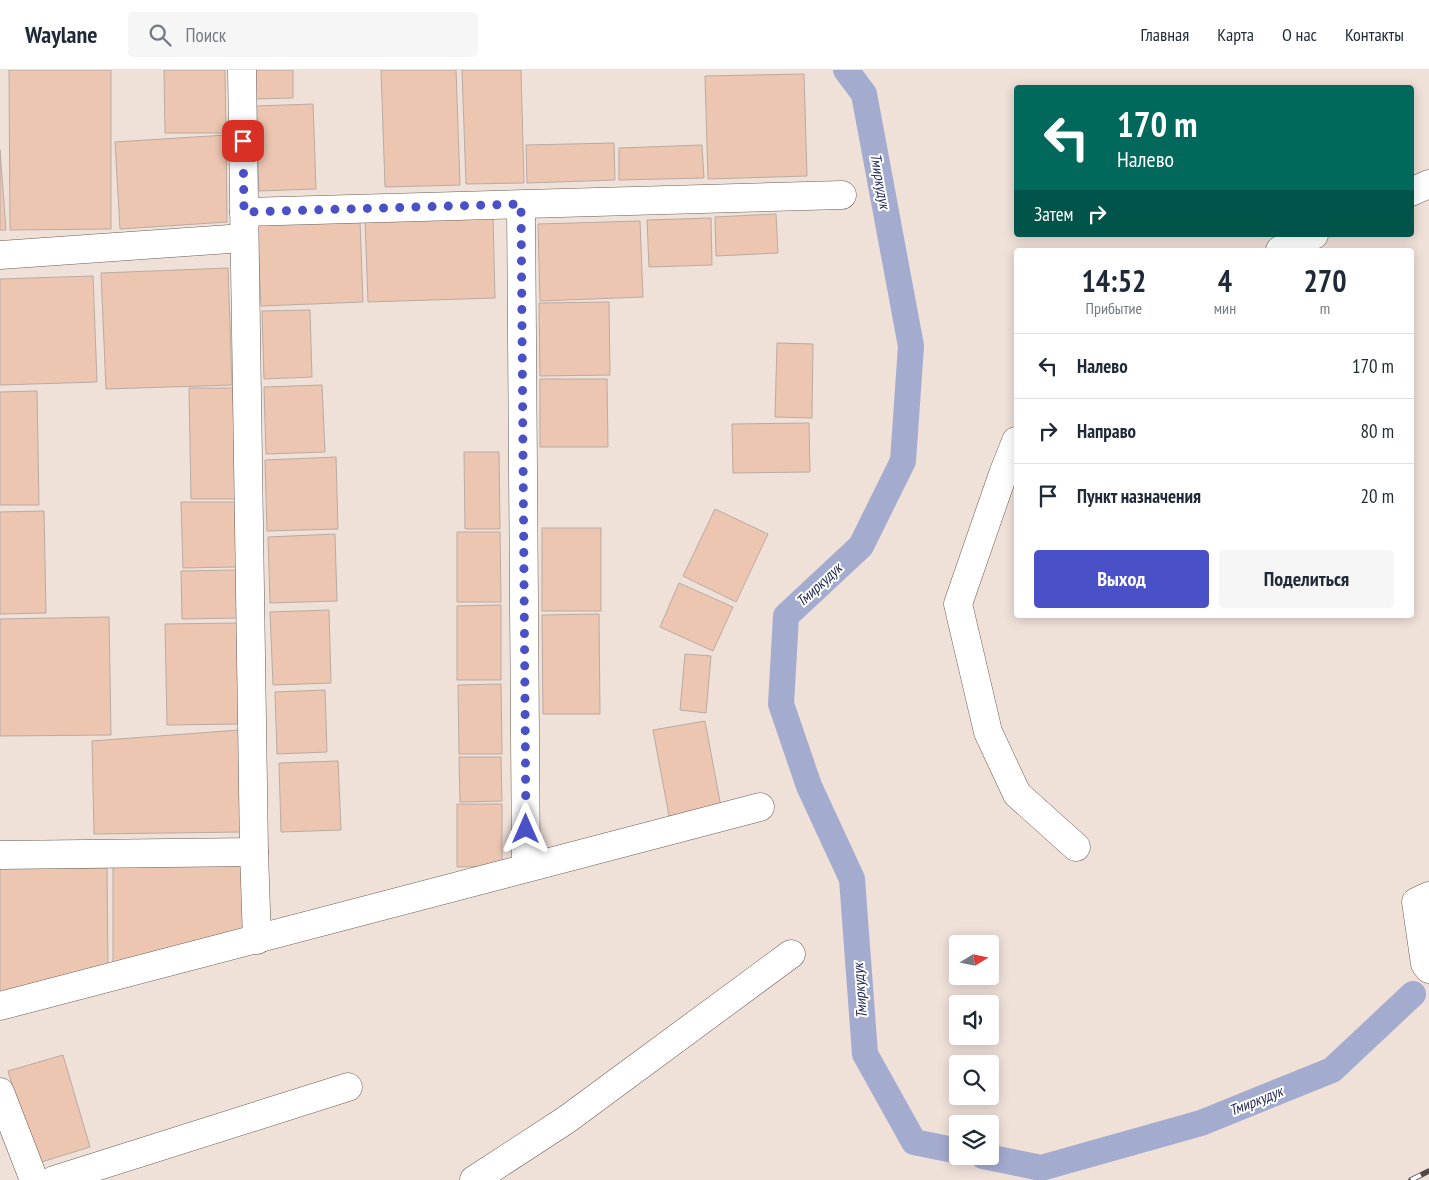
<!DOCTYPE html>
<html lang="ru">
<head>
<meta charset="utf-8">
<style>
  body { margin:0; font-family:"PT Sans Narrow",sans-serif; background:#f6f6f7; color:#1f2937; height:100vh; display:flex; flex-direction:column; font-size:19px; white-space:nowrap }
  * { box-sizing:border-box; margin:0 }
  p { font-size:16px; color:#747a83 }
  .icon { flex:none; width:28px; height:28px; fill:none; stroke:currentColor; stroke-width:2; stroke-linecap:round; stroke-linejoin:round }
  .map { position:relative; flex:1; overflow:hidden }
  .drawer { position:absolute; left:1014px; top:178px; width:400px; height:370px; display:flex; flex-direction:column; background:#fff; border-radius:5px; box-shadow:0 2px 12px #0003 }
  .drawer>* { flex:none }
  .top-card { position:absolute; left:1014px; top:15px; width:400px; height:152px; border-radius:5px; box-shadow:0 2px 12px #0003; background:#00695c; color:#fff; overflow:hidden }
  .needle { width:32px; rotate:80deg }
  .tools { position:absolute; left:949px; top:865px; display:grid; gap:10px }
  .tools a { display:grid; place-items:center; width:50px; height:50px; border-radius:5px; background:#fff; box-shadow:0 2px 12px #0003; font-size:25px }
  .pin { position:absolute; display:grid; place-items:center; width:42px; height:42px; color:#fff; margin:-21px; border-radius:10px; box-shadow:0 2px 8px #0006 }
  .me { position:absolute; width:55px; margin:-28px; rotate:0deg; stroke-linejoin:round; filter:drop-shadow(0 0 4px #0008) }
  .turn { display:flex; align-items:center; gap:18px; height:105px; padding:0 20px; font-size:22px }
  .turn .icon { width:65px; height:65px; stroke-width:2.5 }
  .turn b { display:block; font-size:35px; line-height:42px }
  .then { display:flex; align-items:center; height:48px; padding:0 20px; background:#0003; gap:10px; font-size:19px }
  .eta { display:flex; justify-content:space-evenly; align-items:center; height:85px; text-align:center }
  .eta b { font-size:30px; font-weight:700; line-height:35px }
  .button { display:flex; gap:10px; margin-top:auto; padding:10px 20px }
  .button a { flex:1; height:58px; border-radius:5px; background:#4a50c6; color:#fff; font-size:20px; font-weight:700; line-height:58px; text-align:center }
  .button a+a { background:#f6f6f7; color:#1f2937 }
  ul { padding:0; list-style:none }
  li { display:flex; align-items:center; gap:15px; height:65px; padding:0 20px; border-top:1px solid #e0e1e3 }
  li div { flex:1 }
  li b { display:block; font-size:19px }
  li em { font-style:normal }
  header { display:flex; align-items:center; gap:30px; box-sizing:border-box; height:70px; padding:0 25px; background:#fff; border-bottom:1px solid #e0e1e3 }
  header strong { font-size:24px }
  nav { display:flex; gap:28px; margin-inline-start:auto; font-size:18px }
  .search { width:350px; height:45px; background:#f6f6f7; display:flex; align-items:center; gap:12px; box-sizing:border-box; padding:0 18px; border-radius:5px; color:#747a83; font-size:19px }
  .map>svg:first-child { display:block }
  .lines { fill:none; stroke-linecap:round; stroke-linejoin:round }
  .canal { stroke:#a3abcf; stroke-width:26 }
  .building { fill:#edc6b2; stroke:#b9aaa3 }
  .minor-casing { stroke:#695c55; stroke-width:29 }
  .minor { stroke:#fff; stroke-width:28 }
  .rail-casing { stroke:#514945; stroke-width:5.5 }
  .rail { stroke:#fff; stroke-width:4; stroke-dasharray:11; stroke-linecap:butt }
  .route { stroke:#4a50c6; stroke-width:9; stroke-dasharray:0 16.2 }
  .labels { text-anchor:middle; stroke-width:4; stroke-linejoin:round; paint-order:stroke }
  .water-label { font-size:15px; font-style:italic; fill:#242958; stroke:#fff }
</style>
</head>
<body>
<header>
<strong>Waylane</strong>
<div class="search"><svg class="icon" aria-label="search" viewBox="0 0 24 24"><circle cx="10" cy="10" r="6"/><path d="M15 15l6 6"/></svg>Поиск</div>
<nav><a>Главная</a><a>Карта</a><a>О нас</a><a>Контакты</a></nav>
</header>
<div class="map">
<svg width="1429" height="1110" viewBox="0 0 1429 1110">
  <rect width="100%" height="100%" fill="#efe0d8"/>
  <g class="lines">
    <g class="canal">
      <path d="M846,0L864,24L911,276L903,391L861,476L786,546L781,634L809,716L852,809L865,984L914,1072L958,1081"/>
      <path d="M983,1086L1041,1098L1201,1053L1332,1000L1413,924"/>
    </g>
  </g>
  <g class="building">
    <path d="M9,0H111V159L10,160Z"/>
    <path d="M164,0H225L226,63H165Z"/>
    <path d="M255,0H293V28L255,29Z"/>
    <path d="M381,0H456L460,115L385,117Z"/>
    <path d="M462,0H521L524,113L466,114Z"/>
    <path d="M804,4L807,106L708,109L705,6Z"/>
    <path d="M313,34L316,119L259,121L256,36Z"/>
    <path d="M226,65L227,152L120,159L115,72Z"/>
    <path d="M614,73L615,110L527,113L526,75Z"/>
    <path d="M702,75L704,108L619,110V78Z"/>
    <path d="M0,80L6,160H0Z"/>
    <path d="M776,144L778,183L716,186L715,147Z"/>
    <path d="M493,146L495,228L368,232L365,150Z"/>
    <path d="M711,148L712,195L649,197L647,150Z"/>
    <path d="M360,151L363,232L261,236L257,154Z"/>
    <path d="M640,151L643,227L540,231L538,154Z"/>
    <path d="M228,198L232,315L106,319L101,203Z"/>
    <path d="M93,206L97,312L0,315V209Z"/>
    <path d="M609,232L610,305L540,306L539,233Z"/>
    <path d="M310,240L312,307L264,309L262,241Z"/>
    <path d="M777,273L813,274L812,348L775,347Z"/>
    <path d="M540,309H607L608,377H540Z"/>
    <path d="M322,315L325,382L266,384L264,317Z"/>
    <path d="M189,318H233L235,429H191Z"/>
    <path d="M37,321L39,435H0V322Z"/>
    <path d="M809,353L810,402L733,403L732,354Z"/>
    <path d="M464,382H499L500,459H465Z"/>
    <path d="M336,387L338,459L267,461L265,390Z"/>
    <path d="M181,432H235L236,497L183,498Z"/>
    <path d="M715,439L768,464L736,532L683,506Z"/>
    <path d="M44,441L46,543L0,544V442Z"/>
    <rect x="542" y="458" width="59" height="83"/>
    <path d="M457,462H500L501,532H457Z"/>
    <path d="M335,464L337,531L270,533L268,467Z"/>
    <path d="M236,500L237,548L182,549L181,501Z"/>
    <path d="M679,513L733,537L713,581L660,557Z"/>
    <path d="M501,535V610H457V536Z"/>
    <path d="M329,540L331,613L273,615L270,542Z"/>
    <path d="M599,544L600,644H543L542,545Z"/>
    <path d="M109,547L111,665L0,666V549Z"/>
    <path d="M237,553L239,654L167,655L165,554Z"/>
    <path d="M685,584L711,586L706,643L680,640Z"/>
    <path d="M501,614L502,684H459L458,615Z"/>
    <path d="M325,620L327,682L277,684L275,622Z"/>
    <path d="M705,651L721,737L669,746L653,660Z"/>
    <path d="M239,660L241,762L94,764L92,671Z"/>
    <path d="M459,687H501L502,731L460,732Z"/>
    <path d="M338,691L341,760L281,762L279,693Z"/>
    <path d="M457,734H502V796L457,797Z"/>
    <path d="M113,796H244V864L113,896Z"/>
    <path d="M0,798H107L108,899L0,922Z"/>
    <path d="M63,985L90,1077L35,1094L8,1001Z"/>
  </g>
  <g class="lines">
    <defs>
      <g id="minor">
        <path d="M242,0L254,782L257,870"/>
        <path d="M1411,122L1429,114"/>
        <path d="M521,135L526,798"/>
        <path d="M244,142L842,125"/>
        <path d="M1280,180L1314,165"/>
        <path d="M0,185L244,168"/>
        <path d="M1016,371L1003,404L958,534L988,662L1017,724L1076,777"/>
        <path d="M0,785L254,782"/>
        <path d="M1429,826L1416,832L1425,894L1429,899"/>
        <path d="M0,936L760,737"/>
        <path d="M0,1022L34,1110"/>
        <path d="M54,1110L348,1017"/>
        <path d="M474,1110L566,1050L791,884"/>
      </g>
    </defs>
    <use href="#minor" class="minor-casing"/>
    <use href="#minor" class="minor"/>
    <defs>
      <path id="rail" d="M1411,1110L1429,1101"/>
    </defs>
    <use href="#rail" class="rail-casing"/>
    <use href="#rail" class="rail"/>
  </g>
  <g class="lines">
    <path class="route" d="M243,71L244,142L521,134L526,759"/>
  </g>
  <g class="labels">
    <g class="water-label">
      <text transform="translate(880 111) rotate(80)" y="5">Тмиркудук</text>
      <text transform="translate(819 515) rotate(-43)" y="5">Тмиркудук</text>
      <text transform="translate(860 921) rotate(-94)" y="5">Тмиркудук</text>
      <text transform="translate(1256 1031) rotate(-22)" y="5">Тмиркудук</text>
    </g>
  </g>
</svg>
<div class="tools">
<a><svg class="needle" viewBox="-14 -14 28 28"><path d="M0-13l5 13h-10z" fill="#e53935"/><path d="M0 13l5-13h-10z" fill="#747a83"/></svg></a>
<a><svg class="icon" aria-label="sound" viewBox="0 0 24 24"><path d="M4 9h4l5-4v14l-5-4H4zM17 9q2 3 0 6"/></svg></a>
<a><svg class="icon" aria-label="search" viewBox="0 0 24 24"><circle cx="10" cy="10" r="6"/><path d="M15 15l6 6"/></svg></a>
<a><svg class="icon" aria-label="layers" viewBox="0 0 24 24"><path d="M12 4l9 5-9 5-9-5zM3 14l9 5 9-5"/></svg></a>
</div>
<div class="pin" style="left:243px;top:71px;background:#d93025"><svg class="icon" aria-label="arrive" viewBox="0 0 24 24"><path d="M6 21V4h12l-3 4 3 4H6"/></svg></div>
<svg class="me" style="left:526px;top:759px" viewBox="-20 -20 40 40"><path d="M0-17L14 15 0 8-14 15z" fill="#4a50c6" stroke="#fff" stroke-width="4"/></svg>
<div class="top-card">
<div class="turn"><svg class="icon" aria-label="left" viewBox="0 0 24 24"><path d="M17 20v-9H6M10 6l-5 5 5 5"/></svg><div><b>170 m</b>Налево</div></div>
<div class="then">Затем<svg class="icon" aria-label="right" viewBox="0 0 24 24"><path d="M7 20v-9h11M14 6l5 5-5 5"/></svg></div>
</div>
<section class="drawer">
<div class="eta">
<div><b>14:52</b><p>Прибытие</p></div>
<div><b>4</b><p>мин</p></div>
<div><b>270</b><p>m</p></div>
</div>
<ul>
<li><svg class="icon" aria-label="left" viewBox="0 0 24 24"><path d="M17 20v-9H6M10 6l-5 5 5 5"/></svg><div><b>Налево</b></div><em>170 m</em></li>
<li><svg class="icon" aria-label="right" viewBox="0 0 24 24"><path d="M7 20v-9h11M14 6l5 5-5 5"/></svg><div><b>Направо</b></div><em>80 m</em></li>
<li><svg class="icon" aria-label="arrive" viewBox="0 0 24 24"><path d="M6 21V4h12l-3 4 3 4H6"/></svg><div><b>Пункт назначения</b></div><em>20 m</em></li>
</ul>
<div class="button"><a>Выход</a><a>Поделиться</a></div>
</section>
</div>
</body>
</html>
